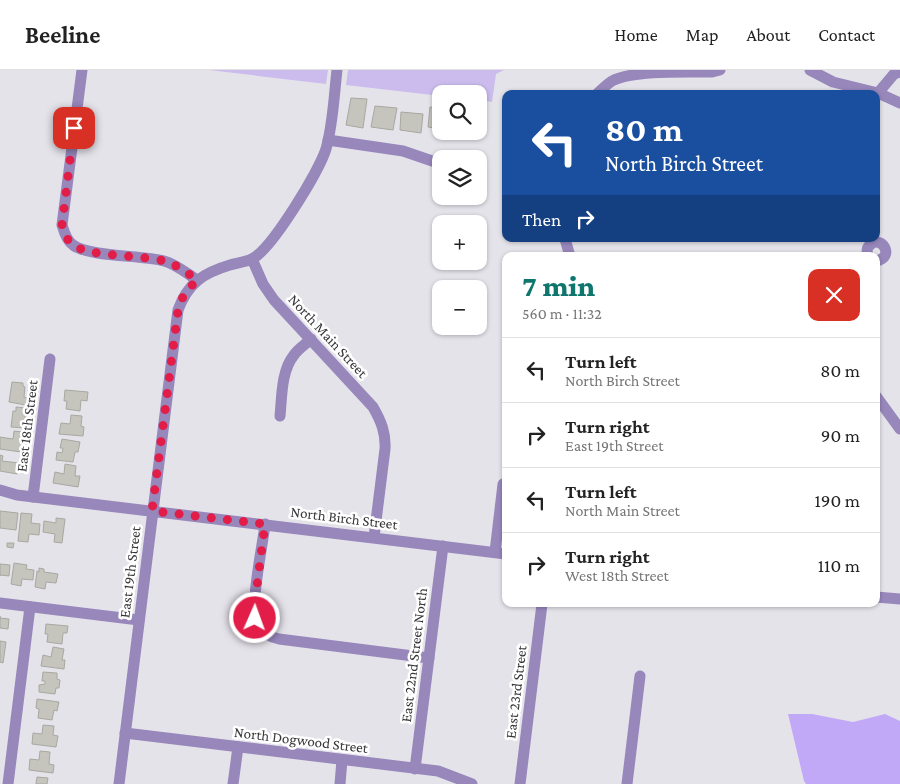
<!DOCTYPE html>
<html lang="en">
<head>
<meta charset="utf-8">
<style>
  body { margin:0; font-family:"Crimson Pro",serif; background:#f6f6f6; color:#222; height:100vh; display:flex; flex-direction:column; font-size:19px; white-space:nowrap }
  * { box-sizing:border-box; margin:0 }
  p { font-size:16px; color:#767676 }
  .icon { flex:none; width:28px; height:28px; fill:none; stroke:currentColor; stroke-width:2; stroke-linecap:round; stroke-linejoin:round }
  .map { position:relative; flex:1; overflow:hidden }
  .drawer { position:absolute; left:502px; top:182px; width:378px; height:355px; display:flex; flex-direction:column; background:#fff; border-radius:10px; box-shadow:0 1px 4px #0004 }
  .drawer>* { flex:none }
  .hud { position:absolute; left:502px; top:20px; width:378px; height:152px; border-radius:10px; box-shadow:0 1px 4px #0004; background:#1a4fa0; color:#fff; overflow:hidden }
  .tools { position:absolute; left:432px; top:15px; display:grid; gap:10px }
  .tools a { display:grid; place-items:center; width:55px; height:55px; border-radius:10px; background:#fff; box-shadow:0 1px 4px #0004; font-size:25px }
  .pin { position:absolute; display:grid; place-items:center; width:42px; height:42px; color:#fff; margin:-21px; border-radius:10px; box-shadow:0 2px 8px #0006 }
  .me { position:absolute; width:55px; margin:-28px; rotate:2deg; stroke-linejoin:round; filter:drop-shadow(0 0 4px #0008) }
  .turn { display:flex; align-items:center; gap:18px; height:105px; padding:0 20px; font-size:22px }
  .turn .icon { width:65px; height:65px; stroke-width:2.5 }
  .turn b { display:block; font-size:35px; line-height:42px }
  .then { display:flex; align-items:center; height:48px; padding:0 20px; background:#0003; gap:10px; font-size:19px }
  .round { display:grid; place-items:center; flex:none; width:52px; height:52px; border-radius:10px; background:#f6f6f6 }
  .headline { display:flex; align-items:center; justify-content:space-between; height:85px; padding:0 20px }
  h1 { font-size:30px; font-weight:800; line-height:38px; color:#0f766e }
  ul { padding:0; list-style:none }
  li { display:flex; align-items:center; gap:15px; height:65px; padding:0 20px; border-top:1px solid #e0e0e0 }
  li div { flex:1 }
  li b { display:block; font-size:19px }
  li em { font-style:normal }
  header { display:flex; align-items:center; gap:30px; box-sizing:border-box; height:70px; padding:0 25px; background:#fff; border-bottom:1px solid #e0e0e0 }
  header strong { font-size:24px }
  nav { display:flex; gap:28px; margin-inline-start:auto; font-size:18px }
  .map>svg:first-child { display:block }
  .green { fill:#cbbced }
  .water { fill:#c2a9f8 }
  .building { fill:#c5c5be; stroke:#a8a8a1 }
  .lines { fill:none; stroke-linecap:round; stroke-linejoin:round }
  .minor { stroke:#9787bb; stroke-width:11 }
  .route { stroke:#e11d48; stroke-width:9; stroke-dasharray:0 16.2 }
  .labels { text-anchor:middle; stroke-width:5; stroke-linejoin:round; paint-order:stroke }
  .street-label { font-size:15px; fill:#373639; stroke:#fff }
</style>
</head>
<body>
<header>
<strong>Beeline</strong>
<nav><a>Home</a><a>Map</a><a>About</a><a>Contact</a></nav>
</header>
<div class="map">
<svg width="900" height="714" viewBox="0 0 900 714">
  <rect width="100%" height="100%" fill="#e5e3ea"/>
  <g class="green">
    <path d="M209,0H328L326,14Z"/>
    <path d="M348,0H504L496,4L492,32L479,30V24H441V26L346,15Z"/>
  </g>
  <path class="water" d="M788,644H812L853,652L885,644L900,651V714H806L804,711Z"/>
  <g class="building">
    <path d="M351,28L367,29L363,58L346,55Z"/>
    <path d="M375,36L397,38L393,60L371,57Z"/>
    <path d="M430,37L441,38V59L428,57Z"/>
    <path d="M401,42L423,44L421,63L400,60Z"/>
    <path d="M12,312L23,313V316L25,317L24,327L27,328L26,335L9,332Z"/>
    <path d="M65,320L88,322L87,331L81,330L80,341L66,339L67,331H64Z"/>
    <path d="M16,337L26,338L24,358L11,357L13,341H16Z"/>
    <path d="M71,345L82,346L81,356L84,357L83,366L59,364L61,353L70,354Z"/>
    <path d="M14,361L23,362L21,382L0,379V367L13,369Z"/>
    <path d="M62,369L80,372L78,382H75L73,392L56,390L57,382L62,383L63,378H60Z"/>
    <path d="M0,385L3,386L2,391L19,393L17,404L0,401Z"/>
    <path d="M65,394L76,396L75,406H80L78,417L53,413L55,402L64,404Z"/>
    <path d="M0,441L18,443L16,460L0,458Z"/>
    <path d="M21,443L32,444L31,453L40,454L39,465L29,464L28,472L18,471Z"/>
    <path d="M56,448L65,449L62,473L54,472L55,464L43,462L44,451L56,453Z"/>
    <path d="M7,473H14L13,478L7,477Z"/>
    <path d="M14,493L27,495L26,499L34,500L33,510L22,509L21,516L11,514Z"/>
    <path d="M0,494L10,495L9,506L0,505V506Z"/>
    <path d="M39,498L44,499V502L58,504L56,513L46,512L45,519L35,517L37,501L39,502Z"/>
    <path d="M0,546V548L9,549L8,559L0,558Z"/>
    <path d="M46,554L68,556L67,563H63L62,574L47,572L48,564H45Z"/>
    <path d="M0,571L6,572L3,593L0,592Z"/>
    <path d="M53,577L64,579L62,590H65L64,599L41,596L43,585L51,587Z"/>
    <path d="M43,602L57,603V609L60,610L59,618H56L55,624L39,622V615L45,614V611H42Z"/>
    <path d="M37,629L59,632L57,641L54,640L52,650L38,648L39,639L36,638Z"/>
    <path d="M43,655L54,656L53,665L58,666L56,677L32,674L33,663L42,664Z"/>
    <path d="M40,681L50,682L49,694L54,695L53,703L29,700L30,689L39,690Z"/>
    <path d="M37,707L48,708L47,714H36Z"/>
  </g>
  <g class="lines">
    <g class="minor">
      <path d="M82,0L62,155C64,162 67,171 73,175C89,187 142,185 164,191C176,194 186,203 197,210"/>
      <path d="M810,0L833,12L878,23L900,33"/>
      <path d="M878,23L894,4L900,2"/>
      <path d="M597,24C601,20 606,15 612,11C633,0 686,2 712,2L720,0"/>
      <path d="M328,70L403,81L441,94"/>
      <path d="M565,169L570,186"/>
      <path d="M868,186C867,182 866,178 870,175C881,164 896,187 876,191"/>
      <path d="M252,189L263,214L274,230L373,337C381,351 386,363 385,379L374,467"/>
      <path d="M876,326L900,359"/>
      <path d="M280,346C282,327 281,301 294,285C298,279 306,274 311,269"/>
      <path d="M0,420L17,425L506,484"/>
      <path d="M33,427L50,289"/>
      <path d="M265,454C263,474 249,538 257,554C262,562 270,567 279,569L429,588"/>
      <path d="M495,482L503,414"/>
      <path d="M876,527L900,529"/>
      <path d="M0,533L139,550"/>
      <path d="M125,663L438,701L472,714"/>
      <path d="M415,699L443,476"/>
      <path d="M8,714L30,537"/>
      <path d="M119,714L178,240C188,213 203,203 230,195C237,193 245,192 252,189C272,179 319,101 326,79C333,54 334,26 337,0"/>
      <path d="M233,714L238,677"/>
      <path d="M340,714L342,690"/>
      <path d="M520,714L542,534"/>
      <path d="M627,714L640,606"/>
    </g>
  </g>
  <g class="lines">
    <path class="route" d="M74,58L62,155C64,162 67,171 73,175C89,187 142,185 164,191C176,194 186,202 197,210L184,224L178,240L152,441L265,454L254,539L255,548"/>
  </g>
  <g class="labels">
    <g class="street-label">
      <text transform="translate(328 266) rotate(47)" y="5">North Main Street</text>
      <text transform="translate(27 356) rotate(-83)" y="5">East 18th Street</text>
      <text transform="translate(344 448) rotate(7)" y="5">North Birch Street</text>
      <text transform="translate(130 502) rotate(-83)" y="5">East 19th Street</text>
      <text transform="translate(414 585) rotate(-83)" y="5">East 22nd Street North</text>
      <text transform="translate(516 622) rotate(-83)" y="5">East 23rd Street</text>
      <text transform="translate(301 670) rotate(7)" y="5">North Dogwood Street</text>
    </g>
  </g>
</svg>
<div class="tools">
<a><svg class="icon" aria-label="search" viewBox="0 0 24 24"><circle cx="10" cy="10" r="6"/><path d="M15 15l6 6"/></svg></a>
<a><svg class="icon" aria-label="layers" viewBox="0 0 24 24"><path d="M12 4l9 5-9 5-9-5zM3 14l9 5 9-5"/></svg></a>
<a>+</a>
<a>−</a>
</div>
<div class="pin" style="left:74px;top:58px;background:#d93025"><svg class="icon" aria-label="arrive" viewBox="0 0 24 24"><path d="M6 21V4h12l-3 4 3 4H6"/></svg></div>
<svg class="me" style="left:255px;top:548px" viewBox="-20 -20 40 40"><circle r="17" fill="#e11d48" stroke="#fff" stroke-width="3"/><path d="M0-11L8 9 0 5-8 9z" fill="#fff"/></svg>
<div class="hud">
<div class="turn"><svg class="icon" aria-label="left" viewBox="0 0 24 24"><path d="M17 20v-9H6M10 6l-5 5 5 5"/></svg><div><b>80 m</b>North Birch Street</div></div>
<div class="then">Then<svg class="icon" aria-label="right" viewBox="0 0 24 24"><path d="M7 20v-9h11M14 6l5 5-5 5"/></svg></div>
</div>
<section class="drawer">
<div class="headline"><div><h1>7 min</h1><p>560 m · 11:32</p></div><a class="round" style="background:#d93025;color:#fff"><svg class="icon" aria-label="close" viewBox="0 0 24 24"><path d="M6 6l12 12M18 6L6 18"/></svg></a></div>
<ul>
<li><svg class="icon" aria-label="left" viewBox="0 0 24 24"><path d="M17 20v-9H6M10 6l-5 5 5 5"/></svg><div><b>Turn left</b><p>North Birch Street</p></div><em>80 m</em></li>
<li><svg class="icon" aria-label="right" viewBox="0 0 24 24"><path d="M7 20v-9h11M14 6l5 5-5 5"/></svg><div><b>Turn right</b><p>East 19th Street</p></div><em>90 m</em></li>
<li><svg class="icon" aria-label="left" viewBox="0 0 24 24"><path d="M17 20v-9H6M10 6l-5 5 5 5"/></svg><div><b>Turn left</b><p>North Main Street</p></div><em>190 m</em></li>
<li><svg class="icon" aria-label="right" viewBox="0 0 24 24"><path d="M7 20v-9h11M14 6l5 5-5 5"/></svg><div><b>Turn right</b><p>West 18th Street</p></div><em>110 m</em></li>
</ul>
</section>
</div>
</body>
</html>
